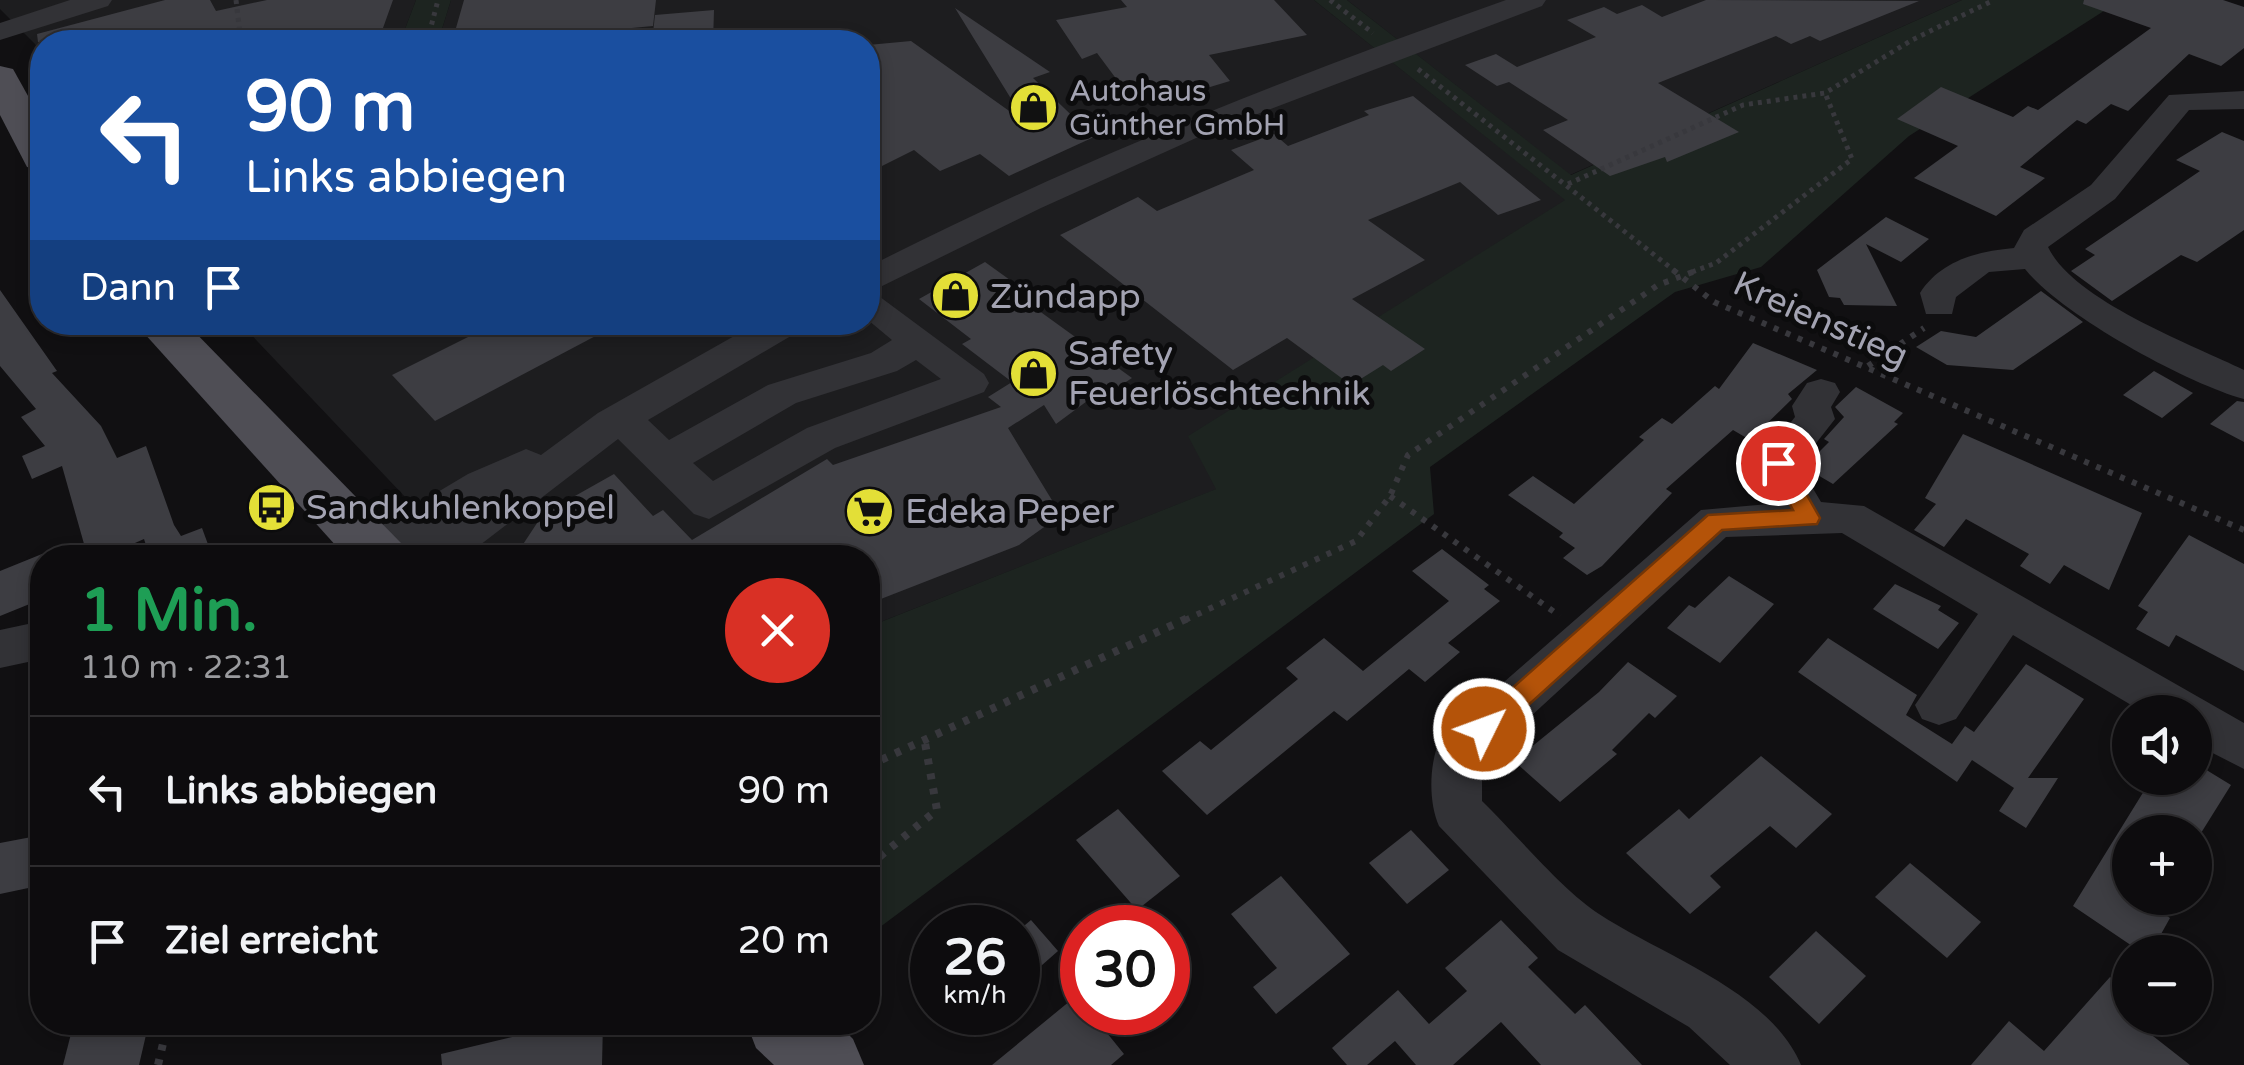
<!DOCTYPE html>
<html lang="de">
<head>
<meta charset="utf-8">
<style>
  body { margin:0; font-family:"Varela Round",sans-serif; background:#1b1a1c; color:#f1f3f6; height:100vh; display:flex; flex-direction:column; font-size:38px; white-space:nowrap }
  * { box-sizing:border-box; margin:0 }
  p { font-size:32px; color:#9a9b9e }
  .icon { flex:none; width:55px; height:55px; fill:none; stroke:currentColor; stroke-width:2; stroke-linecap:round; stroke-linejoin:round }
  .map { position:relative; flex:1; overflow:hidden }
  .sheet { position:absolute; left:30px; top:545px; width:850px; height:490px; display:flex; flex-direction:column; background:#0d0c0e; border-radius:40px; box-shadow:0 5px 15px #0003,0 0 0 2px #2d2c2e }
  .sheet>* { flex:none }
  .guide { position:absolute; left:30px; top:30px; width:850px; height:305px; border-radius:40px; box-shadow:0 5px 15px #0003,0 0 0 2px #2d2c2e; background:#1a4fa0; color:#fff; overflow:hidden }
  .tools { position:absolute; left:2112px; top:695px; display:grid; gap:20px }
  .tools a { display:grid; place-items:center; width:100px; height:100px; border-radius:50%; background:#0d0c0e; box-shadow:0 5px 15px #0003,0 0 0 2px #2d2c2e; font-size:50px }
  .speed { position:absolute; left:910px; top:905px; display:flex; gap:20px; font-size:50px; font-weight:700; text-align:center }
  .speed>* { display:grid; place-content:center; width:130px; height:130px; border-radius:50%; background:#0d0c0e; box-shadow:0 5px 15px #0003,0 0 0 2px #2d2c2e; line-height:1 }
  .speed small { font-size:25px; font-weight:400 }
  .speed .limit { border:15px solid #d22; background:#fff; color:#111 }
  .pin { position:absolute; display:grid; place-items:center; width:85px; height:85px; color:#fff; margin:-42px; border:5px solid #fff; border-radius:50%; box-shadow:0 2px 10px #0007 }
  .me { position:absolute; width:110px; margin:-55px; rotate:48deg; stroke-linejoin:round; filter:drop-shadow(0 0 8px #0008) }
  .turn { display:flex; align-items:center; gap:35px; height:210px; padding:0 50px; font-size:45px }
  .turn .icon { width:130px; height:130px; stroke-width:2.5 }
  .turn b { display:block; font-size:70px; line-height:85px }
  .then { display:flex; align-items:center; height:95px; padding:0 50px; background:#0003; gap:20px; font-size:38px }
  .round { display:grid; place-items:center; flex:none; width:105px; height:105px; border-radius:52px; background:#1b1a1c }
  .head { display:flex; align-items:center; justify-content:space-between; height:170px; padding:0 50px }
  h1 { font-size:60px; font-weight:800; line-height:75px; color:#1e9e55 }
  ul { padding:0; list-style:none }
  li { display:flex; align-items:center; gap:30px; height:150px; padding:0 50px; border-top:2px solid #2d2c2e }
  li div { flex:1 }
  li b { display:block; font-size:38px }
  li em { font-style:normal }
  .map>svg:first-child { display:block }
  .built { fill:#1d1d1f }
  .green { fill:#1d2420 }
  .building { fill:#3d3d42 }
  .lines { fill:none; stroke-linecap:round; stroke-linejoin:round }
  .path-far2 { stroke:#38383d; stroke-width:5; stroke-dasharray:4 5; stroke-linecap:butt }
  .path-far1 { stroke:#38383d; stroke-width:6; stroke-dasharray:5 8; stroke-linecap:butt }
  .path { stroke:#38383d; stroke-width:8; stroke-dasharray:6 9; stroke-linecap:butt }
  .minor { fill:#323236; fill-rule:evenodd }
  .major { fill:#4f4e55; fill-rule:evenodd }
  .route { fill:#b45309; stroke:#753606; stroke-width:2.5 }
  .labels { text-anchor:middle; stroke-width:10; stroke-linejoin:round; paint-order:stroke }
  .far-poi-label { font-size:30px; fill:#a3a3b2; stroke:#0c0c0d; text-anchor:start }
  .poi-label { font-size:35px; fill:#a3a3b2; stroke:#0c0c0d; text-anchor:start }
  .street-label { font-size:35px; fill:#a3a3b2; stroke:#0c0c0d }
</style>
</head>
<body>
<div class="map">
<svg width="2244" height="1065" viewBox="0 0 2244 1065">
  <rect width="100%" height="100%" fill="#111012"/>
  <g class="built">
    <path d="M0,0H416L400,42H42V58L35,44L0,9Z"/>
    <path d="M451,0H1314L1566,200L1189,436L1217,489L868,627V558L462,557L240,323L868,322V42H438Z"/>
    <path d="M1347,0H1962L1570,175Z"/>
  </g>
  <g class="green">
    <path d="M416,0H451L438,42H400Z"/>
    <path d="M1314,0H1347L1571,175L1962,0H2121L1909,136L1761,267L1675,292L1430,467L1434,514L868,936V627L1216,489L1188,436L1565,200Z"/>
  </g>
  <g class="building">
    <path d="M165,0H210L216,11L267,0H393L378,42H38L37,34Z"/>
    <path d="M464,0H656L653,26L547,36L546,42H452Z"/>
    <path d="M1121,0H1274L1307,35L1209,55L1230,81L1157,103L1145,88L1126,92L1097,53L1082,59L1056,20L1127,7Z"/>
    <path d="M1706,0L1919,1L1820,41L1810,36L1791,44L1776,36L1658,83L1739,132L1667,162L1665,157L1610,176L1543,130L1568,120L1509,82L1497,86L1465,65L1496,54L1517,67L1596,37L1567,20L1604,7L1617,14L1642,5L1662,17Z"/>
    <path d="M2084,0H2223L2244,7V48L2221,66L2189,54L2128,111L2111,104L2086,124L2077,120L2020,167L2045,178L1996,216L1914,178L1958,146L1897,119L1941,87L2013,117L2028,106L2038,110L2151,28L2083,4Z"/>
    <path d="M955,8L1050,72L1033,78L1094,137L1009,176L980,154L940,171L914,150L868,173V45L911,41L1026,123Z"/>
    <path d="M714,10L713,42H652L655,15Z"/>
    <path d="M1413,96L1541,200L1498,215L1460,182L1368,220L1425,260L1352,299L1425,349L1391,371L1383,365L1351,385L1287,338L1233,370L1060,235L1138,197L1157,211L1254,170L1231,150L1274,134L1288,146L1369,115L1364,111Z"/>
    <path d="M2222,132L2244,141V230L2197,262L2181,255L2112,301L2071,271L2095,255L2085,249L2200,171L2176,160Z"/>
    <path d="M1886,217L1929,239L1901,262L1866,244L1897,306L1844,305L1840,298L1829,297L1817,270Z"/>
    <path d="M985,262L1039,301L1031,305L1132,378L1106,395L1102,390L1056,424L1044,405L1008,428L1061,515L1019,545L868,604V558H514L543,514L614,474L653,516L663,510L692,540L827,459L833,465L1001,407L988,397L1012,382L962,344L971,339L919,299Z"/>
    <path d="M0,290L57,371L52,373L101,426L117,458L146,446L174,525L181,536L202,528L213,558H132L148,551L144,539L101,558H88L62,466L32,479L22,456L45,446L21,417L36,409L0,366Z"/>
    <path d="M2041,291L2083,322L2013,370L1947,365L1916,347L1941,331L1976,337Z"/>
    <path d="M498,322H622L435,421L392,375Z"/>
    <path d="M1753,343L1817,370L1788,394L1792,399L1750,440L1733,430L1666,489L1672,493L1602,566L1587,575L1563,558L1575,548L1559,537L1563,533L1508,495L1533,476L1574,504L1644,440L1639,437L1662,418L1672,424L1715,386L1719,389Z"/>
    <path d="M2154,371L2193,393L2162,418L2123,395Z"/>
    <path d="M1856,387L1903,413L1894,422L1898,424L1833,484L1804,467L1829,442L1824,439L1844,417L1835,407Z"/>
    <path d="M2237,401L2244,402V442L2210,424Z"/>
    <path d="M1963,434L2142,513L2109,590L2064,565L2050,584L2020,566L2029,554L1966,519L1944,547L1914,530L1936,504L1925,498Z"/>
    <path d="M2189,535L2244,564V671L2176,635L2169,647L2136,629L2148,612L2138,606Z"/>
    <path d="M1442,549L1489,585L1484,589L1500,601L1448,643L1460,652L1425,682L1409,669L1347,721L1334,711L1207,815L1162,771L1200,741L1211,750L1298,679L1286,668L1324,638L1363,671L1449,601L1412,571Z"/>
    <path d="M42,554V599L0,616V571Z"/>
    <path d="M1729,576L1774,604L1720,663L1667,628L1689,605L1695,608Z"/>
    <path d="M1895,584L1941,606L1938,610L1959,623L1938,649L1873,609Z"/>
    <path d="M1828,638L1917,695L1906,715L1952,744L1965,726L1974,732L2026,664L2084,699L2028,778H2058L2026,828L1999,811L2014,788L1972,760L1957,782L1798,672Z"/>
    <path d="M1628,662L1677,696L1655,718L1649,713L1612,750L1617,754L1560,802L1514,761L1599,692Z"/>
    <path d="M1761,756L1832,814L1796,848L1770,826L1710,876L1721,887L1690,914L1626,853L1679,809L1689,819Z"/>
    <path d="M2195,763L2231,785L2196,841L2195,832H2130V898H2139L2170,918L2151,952H2141L2073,906L2152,778H2195Z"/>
    <path d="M1118,809L1180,876L1137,910L1076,840Z"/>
    <path d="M1411,830L1449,870L1407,904L1369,863Z"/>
    <path d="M42,835V859L33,887L0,894V843Z"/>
    <path d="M1910,863L1981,922L1947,958L1875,897Z"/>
    <path d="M1281,876L1350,954L1276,1014L1253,987L1277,968L1231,914Z"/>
    <path d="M1031,920L1058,951L1033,973L1018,955V931Z"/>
    <path d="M1501,920L1538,958L1528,967L1575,1014L1585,1005L1642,1065H1541L1501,1022L1453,1065H1416L1395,1041L1367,1065H1347L1332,1048L1398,990L1429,1024L1467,991L1445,968Z"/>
    <path d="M1816,931L1866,976L1819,1024L1769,977Z"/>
    <path d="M2110,977L2130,993V1018L2190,1065H1971L2009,1021L2044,1051Z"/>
    <path d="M1076,996L1082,1012H1090L1124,1054L1111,1065H992Z"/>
    <path d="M74,1022H149L139,1065H63Z"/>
    <path d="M574,1022H603L602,1065H442L441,1054Z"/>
  </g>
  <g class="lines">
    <g class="path-far2">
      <path d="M236,0L241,42"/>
      <path d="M1330,0L1373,33"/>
      <path d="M427,42L438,0"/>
      <path d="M1418,69L1676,272"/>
      <path d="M1568,184L1743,105L1825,93L1912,40L1994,0"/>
      <path d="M1692,272L1716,263L1852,159L1825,93"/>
    </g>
    <g class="path-far1">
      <path d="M1673,270L1714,302L2244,530"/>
      <path d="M1868,366L1924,328"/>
      <path d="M1390,496L1560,616"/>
      <path d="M1185,620L1356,541L1390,496L1408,455L1658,285L1698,270"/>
    </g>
    <g class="path">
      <path d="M868,766L1190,617"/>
      <path d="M868,866L937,810L925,743"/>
      <path d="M158,1065L168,1022"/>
    </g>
    <g class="minor">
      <path d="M70,0H112L108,6L0,40V23Z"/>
      <path d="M1506,0H1546L1542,6L1205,134L1041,208L872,291L984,374L989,383L984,392L835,448L709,519L694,514L618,439L463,558H411L419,544L398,558H356L352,551L359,539L468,474L526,449L541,455L598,413L759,322H806L801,330L648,420L669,440L768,385L871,353L892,340L868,320V267C1074,162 1288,77 1506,0ZM916,360L941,379L807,428L713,481L693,463L796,403L897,371Z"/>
      <path d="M2244,91V109L2189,110L2115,199L2048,247C2074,301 2191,344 2244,370V399C2186,383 2062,315 2025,269L1989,272L1956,297L1952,314H1926L1920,293C1941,260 1979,251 2014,248L2024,230L2091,185L2169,95Z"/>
      <path d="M1821,379L1835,383L1840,392L1831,407L1835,419L1799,465L1821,502L1864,506L2244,723V769L2195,744V712H2143L2013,635L1956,719L1939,725L1922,719L1915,705L1978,614L1842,533L1726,537L1482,761V801C1516,834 1562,890 1599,914C1663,956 1770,991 1801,1065H1730L1689,1027L1558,950L1439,826C1428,801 1429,762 1441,737L1701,510L1780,503L1758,463L1795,417L1792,406L1807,383Z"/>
      <path d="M42,621V659L0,668V630Z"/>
    </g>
    <g class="major">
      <path d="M0,66L13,69L42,121V170L27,167L0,115Z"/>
      <path d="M134,322H185L401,543L409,558H347Z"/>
      <path d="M746,1022H836L853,1039L864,1065H774L756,1048Z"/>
    </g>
  </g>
  <path class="route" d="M1778,455L1786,458L1820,518L1817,524L1722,530L1493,737H1475L1471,729L1475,721L1708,515L1793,510L1767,463Z"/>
  <defs>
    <symbol id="shop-disc" viewBox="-11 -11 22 22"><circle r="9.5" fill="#e3df37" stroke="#0c0c0d"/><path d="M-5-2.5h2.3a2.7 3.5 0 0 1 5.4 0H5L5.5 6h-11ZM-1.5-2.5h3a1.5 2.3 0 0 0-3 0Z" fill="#111"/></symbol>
    <symbol id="bus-disc" viewBox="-11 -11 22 22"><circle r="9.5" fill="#e3df37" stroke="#0c0c0d"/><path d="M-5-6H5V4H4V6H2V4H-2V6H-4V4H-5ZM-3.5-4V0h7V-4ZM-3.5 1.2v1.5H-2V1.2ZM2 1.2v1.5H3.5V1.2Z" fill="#111"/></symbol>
    <symbol id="supermarket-disc" viewBox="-11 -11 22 22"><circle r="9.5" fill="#e3df37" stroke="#0c0c0d"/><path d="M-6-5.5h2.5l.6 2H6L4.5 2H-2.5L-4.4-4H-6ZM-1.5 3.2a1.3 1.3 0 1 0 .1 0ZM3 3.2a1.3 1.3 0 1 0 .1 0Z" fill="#111"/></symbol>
  </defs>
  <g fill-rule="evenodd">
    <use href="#shop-disc" x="1006" y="80" width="55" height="55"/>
    <use href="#shop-disc" x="928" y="268" width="55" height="55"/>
    <use href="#shop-disc" x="1006" y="346" width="55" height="55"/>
    <use href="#bus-disc" x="244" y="480" width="55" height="55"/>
    <use href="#supermarket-disc" x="842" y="484" width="55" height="55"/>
  </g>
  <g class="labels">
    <g class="far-poi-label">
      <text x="1069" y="101">Autohaus<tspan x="1069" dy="34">Günther GmbH</tspan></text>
    </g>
    <g class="poi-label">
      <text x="990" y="308">Zündapp</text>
      <text x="1068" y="365">Safety<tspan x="1068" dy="40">Feuerlöschtechnik</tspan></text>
      <text x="306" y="519">Sandkuhlenkoppel</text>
      <text x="905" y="523">Edeka Peper</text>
    </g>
    <g class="street-label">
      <text transform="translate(1821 319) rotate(24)" y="12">Kreienstieg</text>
    </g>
  </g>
</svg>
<div class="tools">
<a><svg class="icon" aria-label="sound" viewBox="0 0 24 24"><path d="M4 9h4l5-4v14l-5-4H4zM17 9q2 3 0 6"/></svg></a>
<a>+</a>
<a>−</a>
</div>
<div class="speed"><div>26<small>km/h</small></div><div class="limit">30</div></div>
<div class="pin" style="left:1778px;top:463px;background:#d93025"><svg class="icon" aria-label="arrive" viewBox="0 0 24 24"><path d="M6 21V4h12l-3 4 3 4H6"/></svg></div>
<svg class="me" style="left:1484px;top:729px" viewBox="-20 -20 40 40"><circle r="17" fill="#b45309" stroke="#fff" stroke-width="3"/><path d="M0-11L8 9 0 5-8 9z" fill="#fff"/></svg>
<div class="guide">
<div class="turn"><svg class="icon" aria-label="left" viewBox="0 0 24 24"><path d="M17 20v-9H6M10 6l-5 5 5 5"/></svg><div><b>90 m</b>Links abbiegen</div></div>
<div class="then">Dann<svg class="icon" aria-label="arrive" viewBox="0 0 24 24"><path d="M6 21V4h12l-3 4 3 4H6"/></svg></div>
</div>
<section class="sheet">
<div class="head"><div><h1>1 Min.</h1><p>110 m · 22:31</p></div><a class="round" style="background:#d93025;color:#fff"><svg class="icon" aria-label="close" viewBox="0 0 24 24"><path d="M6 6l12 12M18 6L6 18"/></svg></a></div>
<ul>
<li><svg class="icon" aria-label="left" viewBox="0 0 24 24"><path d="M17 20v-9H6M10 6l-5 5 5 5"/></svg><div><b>Links abbiegen</b></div><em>90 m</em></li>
<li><svg class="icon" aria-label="arrive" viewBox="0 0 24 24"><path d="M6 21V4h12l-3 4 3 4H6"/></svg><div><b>Ziel erreicht</b></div><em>20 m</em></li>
</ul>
</section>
</div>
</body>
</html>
